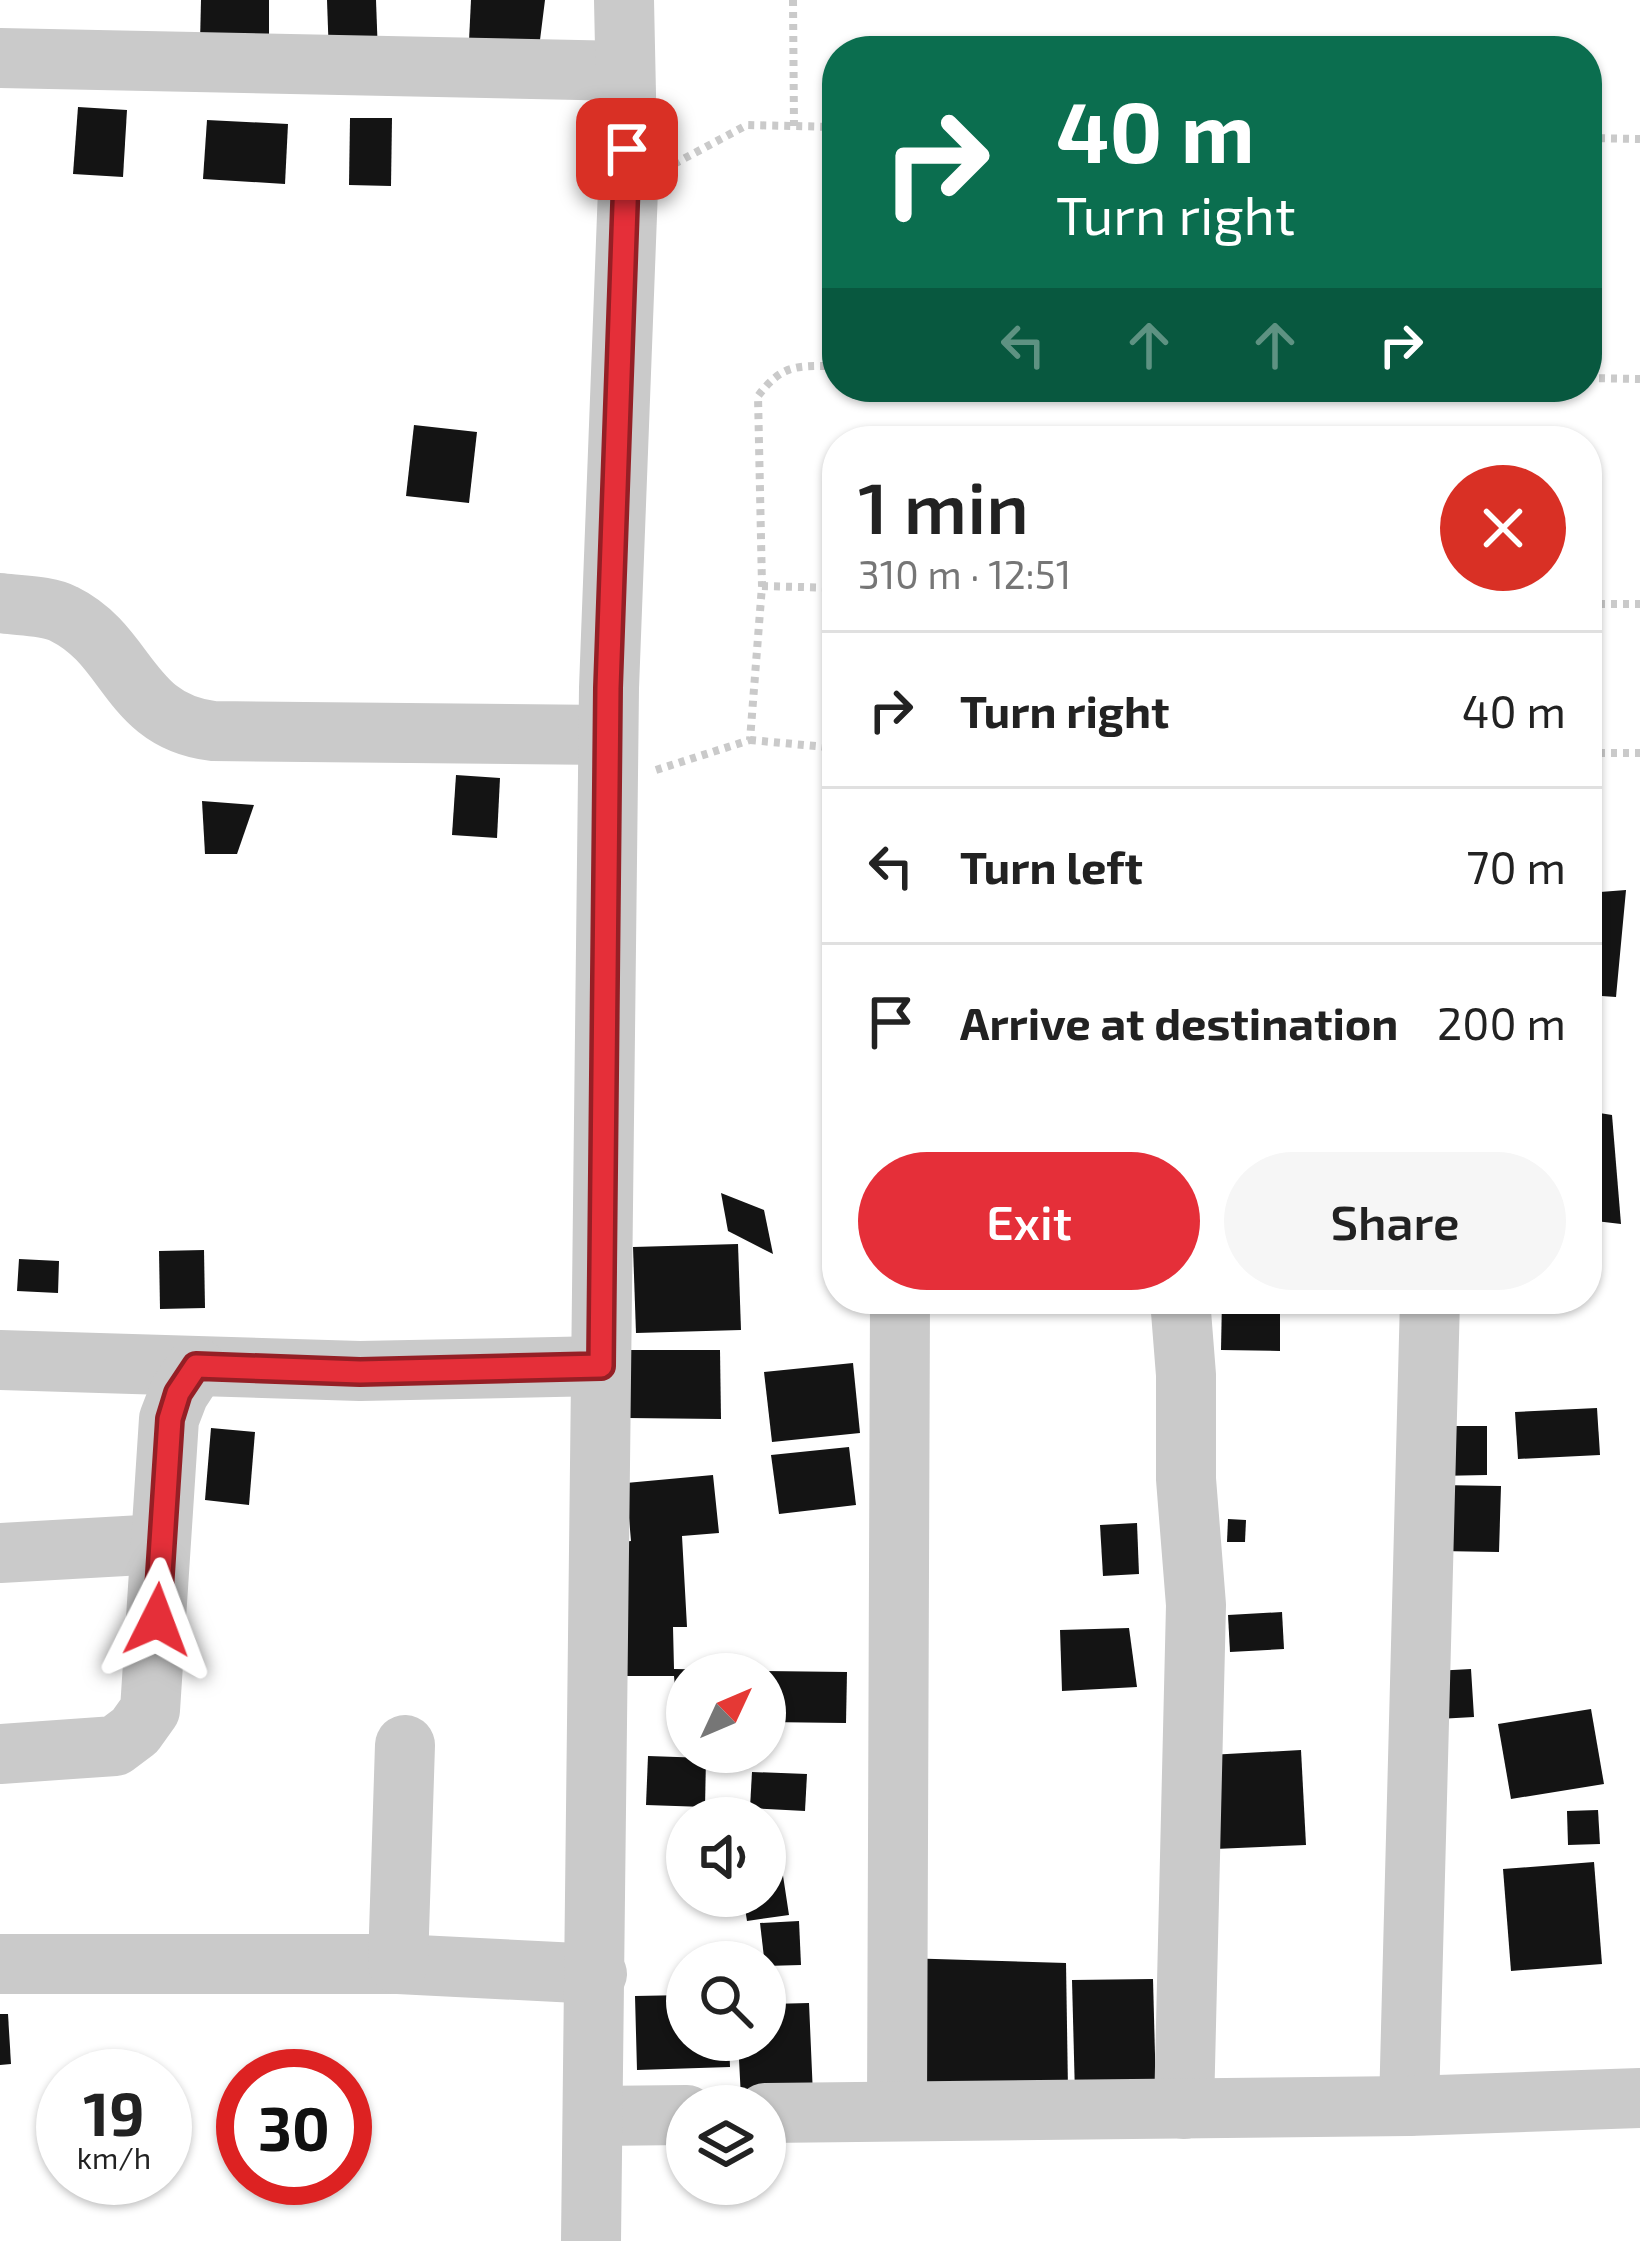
<!DOCTYPE html>
<html lang="en">
<head>
<meta charset="utf-8">
<style>
  body { margin:0; font-family:"Exo 2",sans-serif; background:#f6f6f6; color:#222; height:100vh; display:flex; flex-direction:column; font-size:45px; white-space:nowrap }
  * { box-sizing:border-box; margin:0 }
  p { font-size:39px; color:#767676 }
  .icon { flex:none; width:66px; height:66px; fill:none; stroke:currentColor; stroke-width:2; stroke-linecap:round; stroke-linejoin:round }
  .map { position:relative; flex:1; overflow:hidden }
  .panel { position:absolute; left:822px; top:426px; width:780px; height:888px; display:flex; flex-direction:column; background:#fff; border-radius:48px; box-shadow:0 3px 9px #0004 }
  .panel>* { flex:none }
  .top-card { position:absolute; left:822px; top:36px; width:780px; height:366px; border-radius:48px; box-shadow:0 3px 9px #0004; background:#0b6e4f; color:#fff; overflow:hidden }
  .needle { width:78px; rotate:46deg }
  .controls { position:absolute; left:666px; top:1653px; display:grid; gap:24px }
  .controls a { display:grid; place-items:center; width:120px; height:120px; border-radius:50%; background:#fff; box-shadow:0 3px 9px #0004; font-size:60px }
  .speed { position:absolute; left:36px; top:2049px; display:flex; gap:24px; font-size:60px; font-weight:700; text-align:center }
  .speed>* { display:grid; place-content:center; width:156px; height:156px; border-radius:50%; background:#fff; box-shadow:0 3px 9px #0004; line-height:1 }
  .speed small { font-size:30px; font-weight:400 }
  .speed .limit { border:18px solid #d22; background:#fff; color:#111 }
  .pin { position:absolute; display:grid; place-items:center; width:102px; height:102px; color:#fff; margin:-51px; border-radius:24px; box-shadow:0 6px 18px #0006 }
  .me { position:absolute; width:132px; margin:-66px; rotate:3deg; stroke-linejoin:round; filter:drop-shadow(0 0 9px #0008) }
  .turn { display:flex; align-items:center; gap:42px; height:252px; padding:0 36px; font-size:54px }
  .turn .icon { width:156px; height:156px; stroke-width:2.5 }
  .turn b { display:block; font-size:84px; line-height:102px }
  .lanes { display:flex; align-items:center; height:114px; padding:0 36px; background:#0003; justify-content:center; gap:60px; direction:ltr }
  .lanes .off { opacity:.35 }
  .round { display:grid; place-items:center; flex:none; width:126px; height:126px; border-radius:63px; background:#f6f6f6 }
  .head { display:flex; align-items:center; justify-content:space-between; height:204px; padding:0 36px }
  h1 { font-size:72px; font-weight:600; line-height:90px }
  .primary-button { display:flex; gap:24px; margin-top:auto; padding:24px 36px }
  .primary-button a { flex:1; height:138px; border-radius:72px; background:#e52f39; color:#fff; font-size:48px; font-weight:600; line-height:138px; text-align:center }
  .primary-button a+a { background:#f6f6f6; color:#222 }
  ul { padding:0; list-style:none }
  li { display:flex; align-items:center; gap:36px; height:156px; padding:0 36px; border-top:3px solid #e0e0e0 }
  li div { flex:1 }
  li b { display:block; font-size:45px }
  li em { font-style:normal }
  .map>svg:first-child { display:block }
  .building { fill:#141414 }
  .lines { fill:none; stroke-linecap:round; stroke-linejoin:round }
  .path { stroke:#cacaca; stroke-width:8; stroke-dasharray:6 6; stroke-linecap:butt }
  .minor { stroke:#cacaca; stroke-width:60 }
  .route-casing { stroke:#951f25; stroke-width:30 }
  .route { stroke:#e52f39; stroke-width:21 }
</style>
</head>
<body>
<div class="map">
<svg width="1640" height="2241" viewBox="0 0 1640 2241">
  <rect width="100%" height="100%" fill="#fff"/>
  <g class="building">
    <path d="M201,0H269V44L200,43Z"/>
    <path d="M327,0H376L378,55L329,57Z"/>
    <path d="M471,0H545L539,48L468,61Z"/>
    <path d="M78,107L127,110L123,177L73,174Z"/>
    <path d="M350,118H392L391,186L349,185Z"/>
    <path d="M207,120L288,124L285,184L203,179Z"/>
    <path d="M414,425L477,432L469,503L406,496Z"/>
    <path d="M456,775L500,778L497,838L452,835Z"/>
    <path d="M202,801L254,805L237,854H205Z"/>
    <path d="M1626,890L1616,997L1587,995V893Z"/>
    <path d="M1587,1111L1612,1115L1621,1224L1587,1220Z"/>
    <path d="M721,1193L764,1210L773,1254L728,1231Z"/>
    <path d="M738,1244L741,1330L636,1333L633,1247Z"/>
    <path d="M204,1250L205,1308L160,1309L159,1251Z"/>
    <path d="M19,1259L59,1261L58,1293L17,1291Z"/>
    <path d="M1222,1299H1280V1351L1221,1350Z"/>
    <path d="M627,1350H720L721,1419L627,1418Z"/>
    <path d="M853,1363L860,1433L772,1442L764,1372Z"/>
    <path d="M1597,1408L1600,1455L1518,1459L1515,1412Z"/>
    <path d="M1436,1426H1487V1475L1437,1476Z"/>
    <path d="M211,1428L255,1432L249,1505L205,1500Z"/>
    <path d="M849,1447L856,1505L779,1514L771,1455Z"/>
    <path d="M713,1475L719,1533L682,1536L687,1627H673L674,1669L732,1670V1674H687V1720H678L674,1676H622L606,1544L631,1541L626,1483Z"/>
    <path d="M1439,1485L1501,1486L1499,1552L1439,1551Z"/>
    <path d="M1228,1519L1246,1520L1245,1542H1227Z"/>
    <path d="M1137,1523L1139,1574L1103,1576L1100,1525Z"/>
    <path d="M1282,1612L1284,1649L1230,1652L1228,1615Z"/>
    <path d="M1129,1628L1137,1687L1062,1691L1060,1630Z"/>
    <path d="M1471,1669L1474,1717L1438,1719L1434,1671Z"/>
    <path d="M765,1671L847,1672L846,1723L765,1722Z"/>
    <path d="M1591,1709L1604,1784L1511,1799L1498,1724Z"/>
    <path d="M1301,1750L1306,1845L1215,1849L1209,1755Z"/>
    <path d="M648,1756L706,1758L705,1807L646,1805Z"/>
    <path d="M752,1772L807,1774L805,1811L750,1808Z"/>
    <path d="M1598,1810L1600,1844L1568,1845L1567,1811Z"/>
    <path d="M1594,1862L1602,1964L1511,1971L1503,1869Z"/>
    <path d="M782,1869L789,1915L747,1921L743,1896H765V1871Z"/>
    <path d="M799,1921L801,1965L765,1966L760,1923Z"/>
    <path d="M902,1958L1066,1963L1068,2091L901,2098Z"/>
    <path d="M1153,1979L1156,2093L1075,2095L1072,1980Z"/>
    <path d="M765,1991L770,2004L809,2003L813,2095L741,2098L738,2040H765Z"/>
    <path d="M687,1995V2040H729L730,2067L637,2070L635,1996Z"/>
    <path d="M0,2014H8L11,2064L0,2065Z"/>
  </g>
  <g class="lines">
    <g class="path">
      <path d="M793,0L794,126"/>
      <path d="M1587,138L1640,139"/>
      <path d="M674,164L747,125L837,127"/>
      <path d="M1587,378L1640,379"/>
      <path d="M762,586L837,588"/>
      <path d="M1587,604H1640"/>
      <path d="M750,740L837,748"/>
      <path d="M1587,753H1640"/>
      <path d="M656,770L750,740L762,586L758,396C783,363 798,366 837,366"/>
    </g>
    <g class="minor">
      <path d="M0,58L625,71"/>
      <path d="M0,603C19,606 47,605 64,614C129,646 128,721 213,731L608,735"/>
      <path d="M1180,1299L1186,1375V1479L1196,1605L1184,2109"/>
      <path d="M0,1360L360,1371L601,1366"/>
      <path d="M0,1553L160,1544"/>
      <path d="M0,1754L115,1746L135,1731L150,1710L169,1419L179,1393L196,1367"/>
      <path d="M0,1964H398L597,1974"/>
      <path d="M398,1964L405,1745"/>
      <path d="M1409,2106L1430,1299"/>
      <path d="M897,2110L900,1299"/>
      <path d="M765,2113L1409,2106L1640,2098"/>
      <path d="M594,2116L687,2115"/>
      <path d="M591,2241L609,688L628,189L624,0"/>
    </g>
  </g>
  <g class="lines">
    <defs>
      <path id="route" d="M157,1620L170,1419L178,1393L196,1366L360,1372L601,1366L608,688L627,149"/>
    </defs>
    <use href="#route" class="route-casing"/>
    <use href="#route" class="route"/>
  </g>
</svg>
<div class="controls">
<a><svg class="needle" viewBox="-14 -14 28 28"><path d="M0-13l5 13h-10z" fill="#e53935"/><path d="M0 13l5-13h-10z" fill="#767676"/></svg></a>
<a><svg class="icon" aria-label="sound" viewBox="0 0 24 24"><path d="M4 9h4l5-4v14l-5-4H4zM17 9q2 3 0 6"/></svg></a>
<a><svg class="icon" aria-label="search" viewBox="0 0 24 24"><circle cx="10" cy="10" r="6"/><path d="M15 15l6 6"/></svg></a>
<a><svg class="icon" aria-label="layers" viewBox="0 0 24 24"><path d="M12 4l9 5-9 5-9-5zM3 14l9 5 9-5"/></svg></a>
</div>
<div class="speed"><div>19<small>km/h</small></div><div class="limit">30</div></div>
<div class="pin" style="left:627px;top:149px;background:#d93025"><svg class="icon" aria-label="arrive" viewBox="0 0 24 24"><path d="M6 21V4h12l-3 4 3 4H6"/></svg></div>
<svg class="me" style="left:157px;top:1620px" viewBox="-20 -20 40 40"><path d="M0-17L14 15 0 8-14 15z" fill="#e52f39" stroke="#fff" stroke-width="4"/></svg>
<div class="top-card">
<div class="turn"><svg class="icon" aria-label="right" viewBox="0 0 24 24"><path d="M7 20v-9h11M14 6l5 5-5 5"/></svg><div><b>40 m</b>Turn right</div></div>
<div class="lanes"><svg class="icon off" aria-label="left" viewBox="0 0 24 24"><path d="M17 20v-9H6M10 6l-5 5 5 5"/></svg><svg class="icon off" aria-label="ahead" viewBox="0 0 24 24"><path d="M12 20V5M6 11l6-6 6 6"/></svg><svg class="icon off" aria-label="ahead" viewBox="0 0 24 24"><path d="M12 20V5M6 11l6-6 6 6"/></svg><svg class="icon" aria-label="right" viewBox="0 0 24 24"><path d="M7 20v-9h11M14 6l5 5-5 5"/></svg></div>
</div>
<section class="panel">
<div class="head"><div><h1>1 min</h1><p>310 m · 12:51</p></div><a class="round" style="background:#d93025;color:#fff"><svg class="icon" aria-label="close" viewBox="0 0 24 24"><path d="M6 6l12 12M18 6L6 18"/></svg></a></div>
<ul>
<li><svg class="icon" aria-label="right" viewBox="0 0 24 24"><path d="M7 20v-9h11M14 6l5 5-5 5"/></svg><div><b>Turn right</b></div><em>40 m</em></li>
<li><svg class="icon" aria-label="left" viewBox="0 0 24 24"><path d="M17 20v-9H6M10 6l-5 5 5 5"/></svg><div><b>Turn left</b></div><em>70 m</em></li>
<li><svg class="icon" aria-label="arrive" viewBox="0 0 24 24"><path d="M6 21V4h12l-3 4 3 4H6"/></svg><div><b>Arrive at destination</b></div><em>200 m</em></li>
</ul>
<div class="primary-button"><a>Exit</a><a>Share</a></div>
</section>
</div>
</body>
</html>
